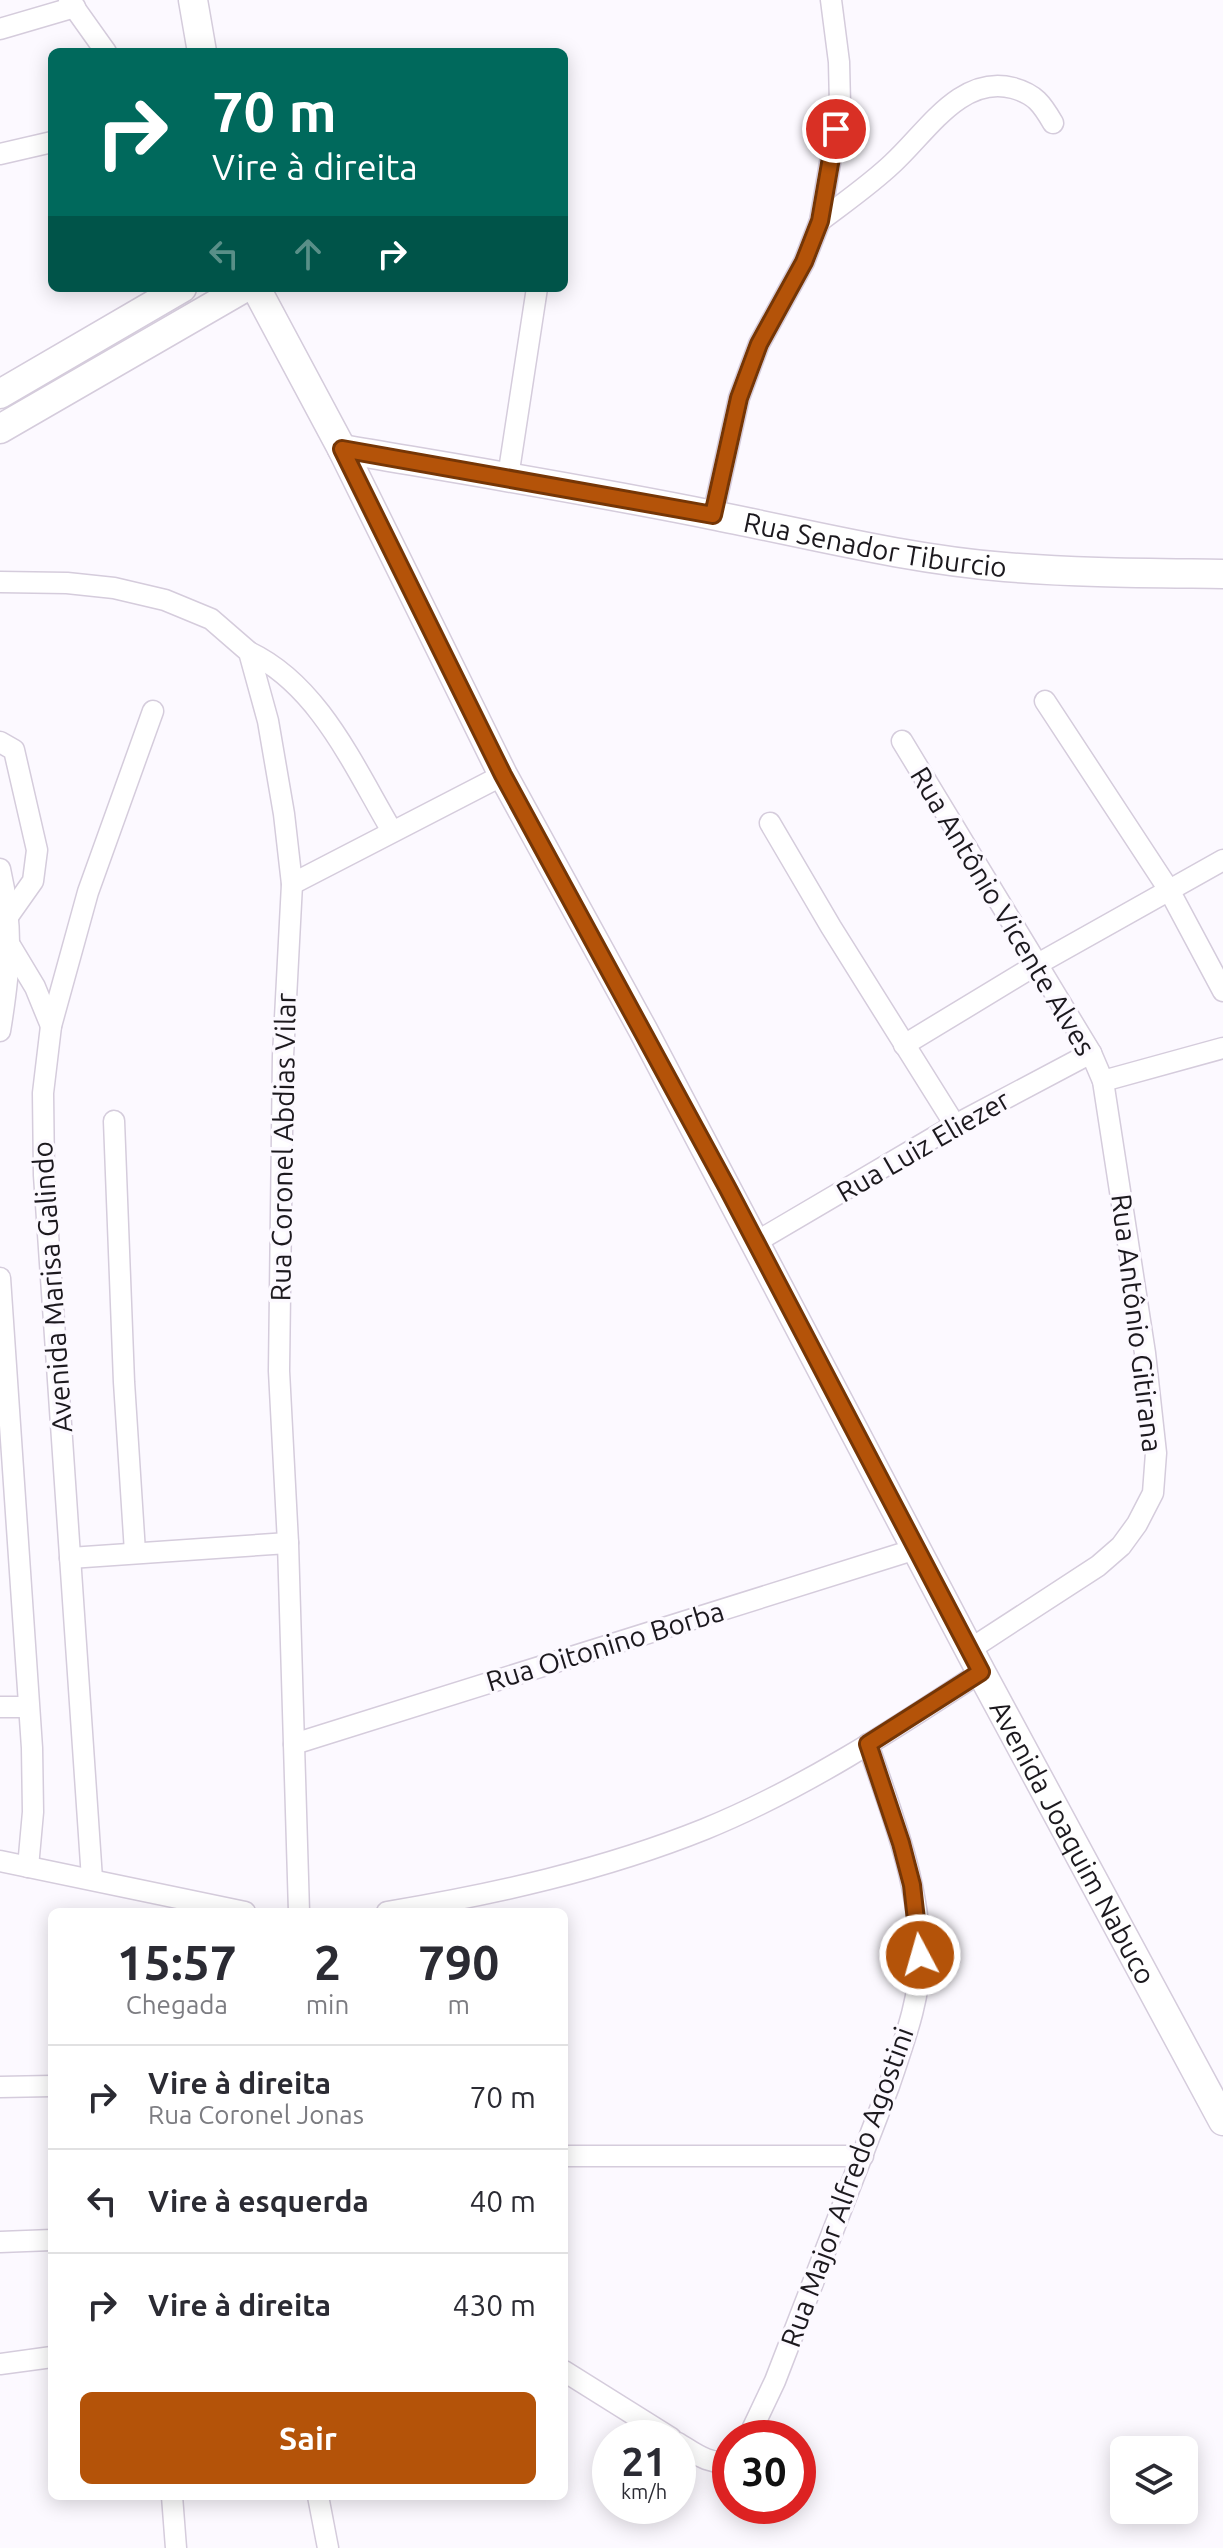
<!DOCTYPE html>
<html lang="pt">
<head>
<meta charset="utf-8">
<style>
  body { margin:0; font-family:Ubuntu,sans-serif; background:#f2f2f3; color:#2b2b33; height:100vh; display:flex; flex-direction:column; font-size:30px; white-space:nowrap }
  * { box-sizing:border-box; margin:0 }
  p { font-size:26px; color:#7c7c81 }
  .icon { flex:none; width:44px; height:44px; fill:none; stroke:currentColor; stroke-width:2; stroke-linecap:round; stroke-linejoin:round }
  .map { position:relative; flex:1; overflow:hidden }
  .details { position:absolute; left:48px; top:1908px; width:520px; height:592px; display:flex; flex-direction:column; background:#fff; border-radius:12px; box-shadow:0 4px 20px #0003 }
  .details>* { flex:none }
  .banner { position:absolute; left:48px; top:48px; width:520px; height:244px; border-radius:12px; box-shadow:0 4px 20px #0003; background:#00695c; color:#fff; overflow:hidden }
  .buttons { position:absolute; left:1110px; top:2436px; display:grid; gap:16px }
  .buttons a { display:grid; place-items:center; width:88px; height:88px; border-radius:12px; background:#fff; box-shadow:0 4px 20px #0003; font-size:40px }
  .speed { position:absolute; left:592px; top:2420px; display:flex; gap:16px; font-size:40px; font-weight:700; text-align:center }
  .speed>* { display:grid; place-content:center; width:104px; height:104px; border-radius:50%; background:#fff; box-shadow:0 4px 20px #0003; line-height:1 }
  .speed small { font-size:20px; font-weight:400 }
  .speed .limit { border:12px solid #d22; background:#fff; color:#111 }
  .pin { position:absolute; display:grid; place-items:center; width:68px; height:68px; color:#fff; margin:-34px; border:4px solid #fff; border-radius:50%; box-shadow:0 2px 8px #0007 }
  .me { position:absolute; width:88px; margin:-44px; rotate:354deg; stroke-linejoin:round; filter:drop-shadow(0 0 6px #0008) }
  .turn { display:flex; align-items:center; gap:28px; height:168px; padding:0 32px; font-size:36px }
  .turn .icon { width:104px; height:104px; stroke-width:2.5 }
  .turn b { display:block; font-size:56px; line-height:68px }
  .lanes { display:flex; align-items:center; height:76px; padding:0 32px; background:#0003; justify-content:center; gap:40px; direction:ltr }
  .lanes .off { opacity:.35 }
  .eta { display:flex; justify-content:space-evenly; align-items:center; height:136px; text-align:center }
  .eta b { font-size:48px; font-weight:700; line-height:56px }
  .button { display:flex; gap:16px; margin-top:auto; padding:16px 32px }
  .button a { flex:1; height:92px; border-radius:12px; background:#b45309; color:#fff; font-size:32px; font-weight:700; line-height:92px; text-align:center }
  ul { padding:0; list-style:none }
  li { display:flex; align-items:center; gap:24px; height:104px; padding:0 32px; border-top:2px solid #e1e1e2 }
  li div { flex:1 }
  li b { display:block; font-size:30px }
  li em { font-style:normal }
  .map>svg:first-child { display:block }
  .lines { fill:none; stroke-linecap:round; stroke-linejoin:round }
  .street-casing { stroke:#d5ccdc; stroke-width:23 }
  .secondary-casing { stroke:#d5ccdc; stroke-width:31 }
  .street { stroke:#fff; stroke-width:20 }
  .secondary { stroke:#fff; stroke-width:28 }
  .route-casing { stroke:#753606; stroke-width:20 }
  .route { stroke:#b45309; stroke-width:14 }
  .labels { text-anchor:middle; stroke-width:7; stroke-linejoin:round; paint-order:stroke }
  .street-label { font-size:28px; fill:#1c191e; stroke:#fcf9ff }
</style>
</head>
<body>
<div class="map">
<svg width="1223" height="2548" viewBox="0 0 1223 2548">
  <rect width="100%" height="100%" fill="#fcf9ff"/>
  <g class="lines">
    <defs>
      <g id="street">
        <path d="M69,0L106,52"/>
        <path d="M0,29L75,7"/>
        <path d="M0,154L52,142"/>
        <path d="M820,221C845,202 871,184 893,163C926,133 961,74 1013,88C1035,94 1042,104 1053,123"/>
        <path d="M508,477L537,288"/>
        <path d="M713,515L739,398L759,344L804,262L820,221L840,105L839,62L831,0"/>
        <path d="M0,582L67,583L114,588L165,600L211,619L249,652L268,721L284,814L292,884L283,1056L279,1371L288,1543L299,1912"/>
        <path d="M249,652C319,685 354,767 392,831"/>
        <path d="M1045,701L1169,890L1223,991"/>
        <path d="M902,741L1091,1053L1103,1081L1145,1353L1156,1453L1153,1493L1137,1524L1121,1546L1098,1566L969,1650"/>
        <path d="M0,742L14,750L37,850L33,881L9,915"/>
        <path d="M770,823L831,927L955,1125"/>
        <path d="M0,869C14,930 10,970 0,1031"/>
        <path d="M292,884L503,775"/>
        <path d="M11,947L35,987L51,1026"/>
        <path d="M904,1045L1036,965L1223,860"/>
        <path d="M1103,1081L1223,1048"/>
        <path d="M114,1121L124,1382L135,1552"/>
        <path d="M756,1242L955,1125L1091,1053"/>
        <path d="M0,1278L32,1748L33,1812L28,1867"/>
        <path d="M70,1558L288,1543"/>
        <path d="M0,1707H28"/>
        <path d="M294,1744L916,1549"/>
        <path d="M0,1861L245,1912"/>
        <path d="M92,1879L44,1175L43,1093L51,1026L88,892L153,711"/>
        <path d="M387,1912C495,1894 603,1870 705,1829C803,1789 893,1730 981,1672"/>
        <path d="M0,2087L52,2086"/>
        <path d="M564,2156H863"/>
        <path d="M0,2242L52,2240"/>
        <path d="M0,2364L52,2357"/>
        <path d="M564,2371L671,2438"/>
        <path d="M748,2438L775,2381L889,2086C903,2044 921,1998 920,1954C919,1881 891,1812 868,1744"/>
        <path d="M678,2443C693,2452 711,2467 730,2460"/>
        <path d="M172,2496L176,2548"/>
        <path d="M318,2496L328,2548"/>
      </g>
      <g id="secondary">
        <path d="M193,0L202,52"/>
        <path id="s1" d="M256,288L342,449L503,775L643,1030L981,1672L1223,2121"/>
        <path d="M0,394L182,288"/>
        <path d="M0,429L244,288"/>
        <path id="s2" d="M342,449C465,470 589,490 712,515C809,534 906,559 1005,567C1077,573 1150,573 1223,574"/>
      </g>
    </defs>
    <use href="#street" class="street-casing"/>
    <use href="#secondary" class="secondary-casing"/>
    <use href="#street" class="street"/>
    <use href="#secondary" class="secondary"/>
  </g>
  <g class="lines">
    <defs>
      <path id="route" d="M836,129L820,221L804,262L759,344L739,398L713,515L342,449L503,775L728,1189L981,1672L868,1744L901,1843L912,1885L920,1955"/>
    </defs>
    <use href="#route" class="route-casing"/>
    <use href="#route" class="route"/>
  </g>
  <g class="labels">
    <g class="street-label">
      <text dy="10" stroke="none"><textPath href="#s2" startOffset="542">Rua Senador Tiburcio</textPath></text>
      <text transform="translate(1003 911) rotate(59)" y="10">Rua Antônio Vicente Alves</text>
      <text transform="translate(923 1146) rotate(-30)" y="10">Rua Luiz Eliezer</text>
      <text transform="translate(283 1147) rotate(-89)" y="10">Rua Coronel Abdias Vilar</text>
      <text transform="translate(52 1287) rotate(-94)" y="10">Avenida Marisa Galindo</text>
      <text transform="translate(1137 1323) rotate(83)" y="10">Rua Antônio Gitirana</text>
      <text transform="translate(605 1646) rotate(-17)" y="10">Rua Oitonino Borba</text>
      <text dy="10" stroke="none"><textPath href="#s1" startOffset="1756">Avenida Joaquim Nabuco</textPath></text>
      <text transform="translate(847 2187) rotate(-70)" y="10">Rua Major Alfredo Agostini</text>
    </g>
  </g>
</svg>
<div class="buttons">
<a><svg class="icon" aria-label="layers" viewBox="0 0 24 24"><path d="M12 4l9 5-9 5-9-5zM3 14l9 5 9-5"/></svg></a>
</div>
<div class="speed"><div>21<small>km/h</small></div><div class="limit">30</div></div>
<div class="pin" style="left:836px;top:129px;background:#d93025"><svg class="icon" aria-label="arrive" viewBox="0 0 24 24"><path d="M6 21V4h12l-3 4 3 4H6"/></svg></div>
<svg class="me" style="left:920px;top:1955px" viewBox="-20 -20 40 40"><circle r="17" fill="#b45309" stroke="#fff" stroke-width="3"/><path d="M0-11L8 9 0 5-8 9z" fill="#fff"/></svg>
<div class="banner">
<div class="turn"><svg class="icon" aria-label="right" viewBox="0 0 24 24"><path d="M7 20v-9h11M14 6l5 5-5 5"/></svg><div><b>70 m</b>Vire à direita</div></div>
<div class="lanes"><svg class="icon off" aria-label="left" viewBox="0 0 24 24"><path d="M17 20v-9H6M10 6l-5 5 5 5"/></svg><svg class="icon off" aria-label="ahead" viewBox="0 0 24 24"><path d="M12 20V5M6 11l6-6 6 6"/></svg><svg class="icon" aria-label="right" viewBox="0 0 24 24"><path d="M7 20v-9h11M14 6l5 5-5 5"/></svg></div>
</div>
<section class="details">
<div class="eta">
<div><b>15:57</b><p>Chegada</p></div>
<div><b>2</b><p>min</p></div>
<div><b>790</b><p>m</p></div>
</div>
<ul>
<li><svg class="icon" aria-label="right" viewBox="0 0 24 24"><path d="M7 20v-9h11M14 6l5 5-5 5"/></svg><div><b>Vire à direita</b><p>Rua Coronel Jonas</p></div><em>70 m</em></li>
<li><svg class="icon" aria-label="left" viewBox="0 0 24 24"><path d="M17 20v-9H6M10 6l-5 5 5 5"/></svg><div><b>Vire à esquerda</b></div><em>40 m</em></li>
<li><svg class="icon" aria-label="right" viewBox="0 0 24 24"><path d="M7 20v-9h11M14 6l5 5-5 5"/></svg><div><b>Vire à direita</b></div><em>430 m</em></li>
</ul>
<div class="button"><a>Sair</a></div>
</section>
</div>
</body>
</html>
